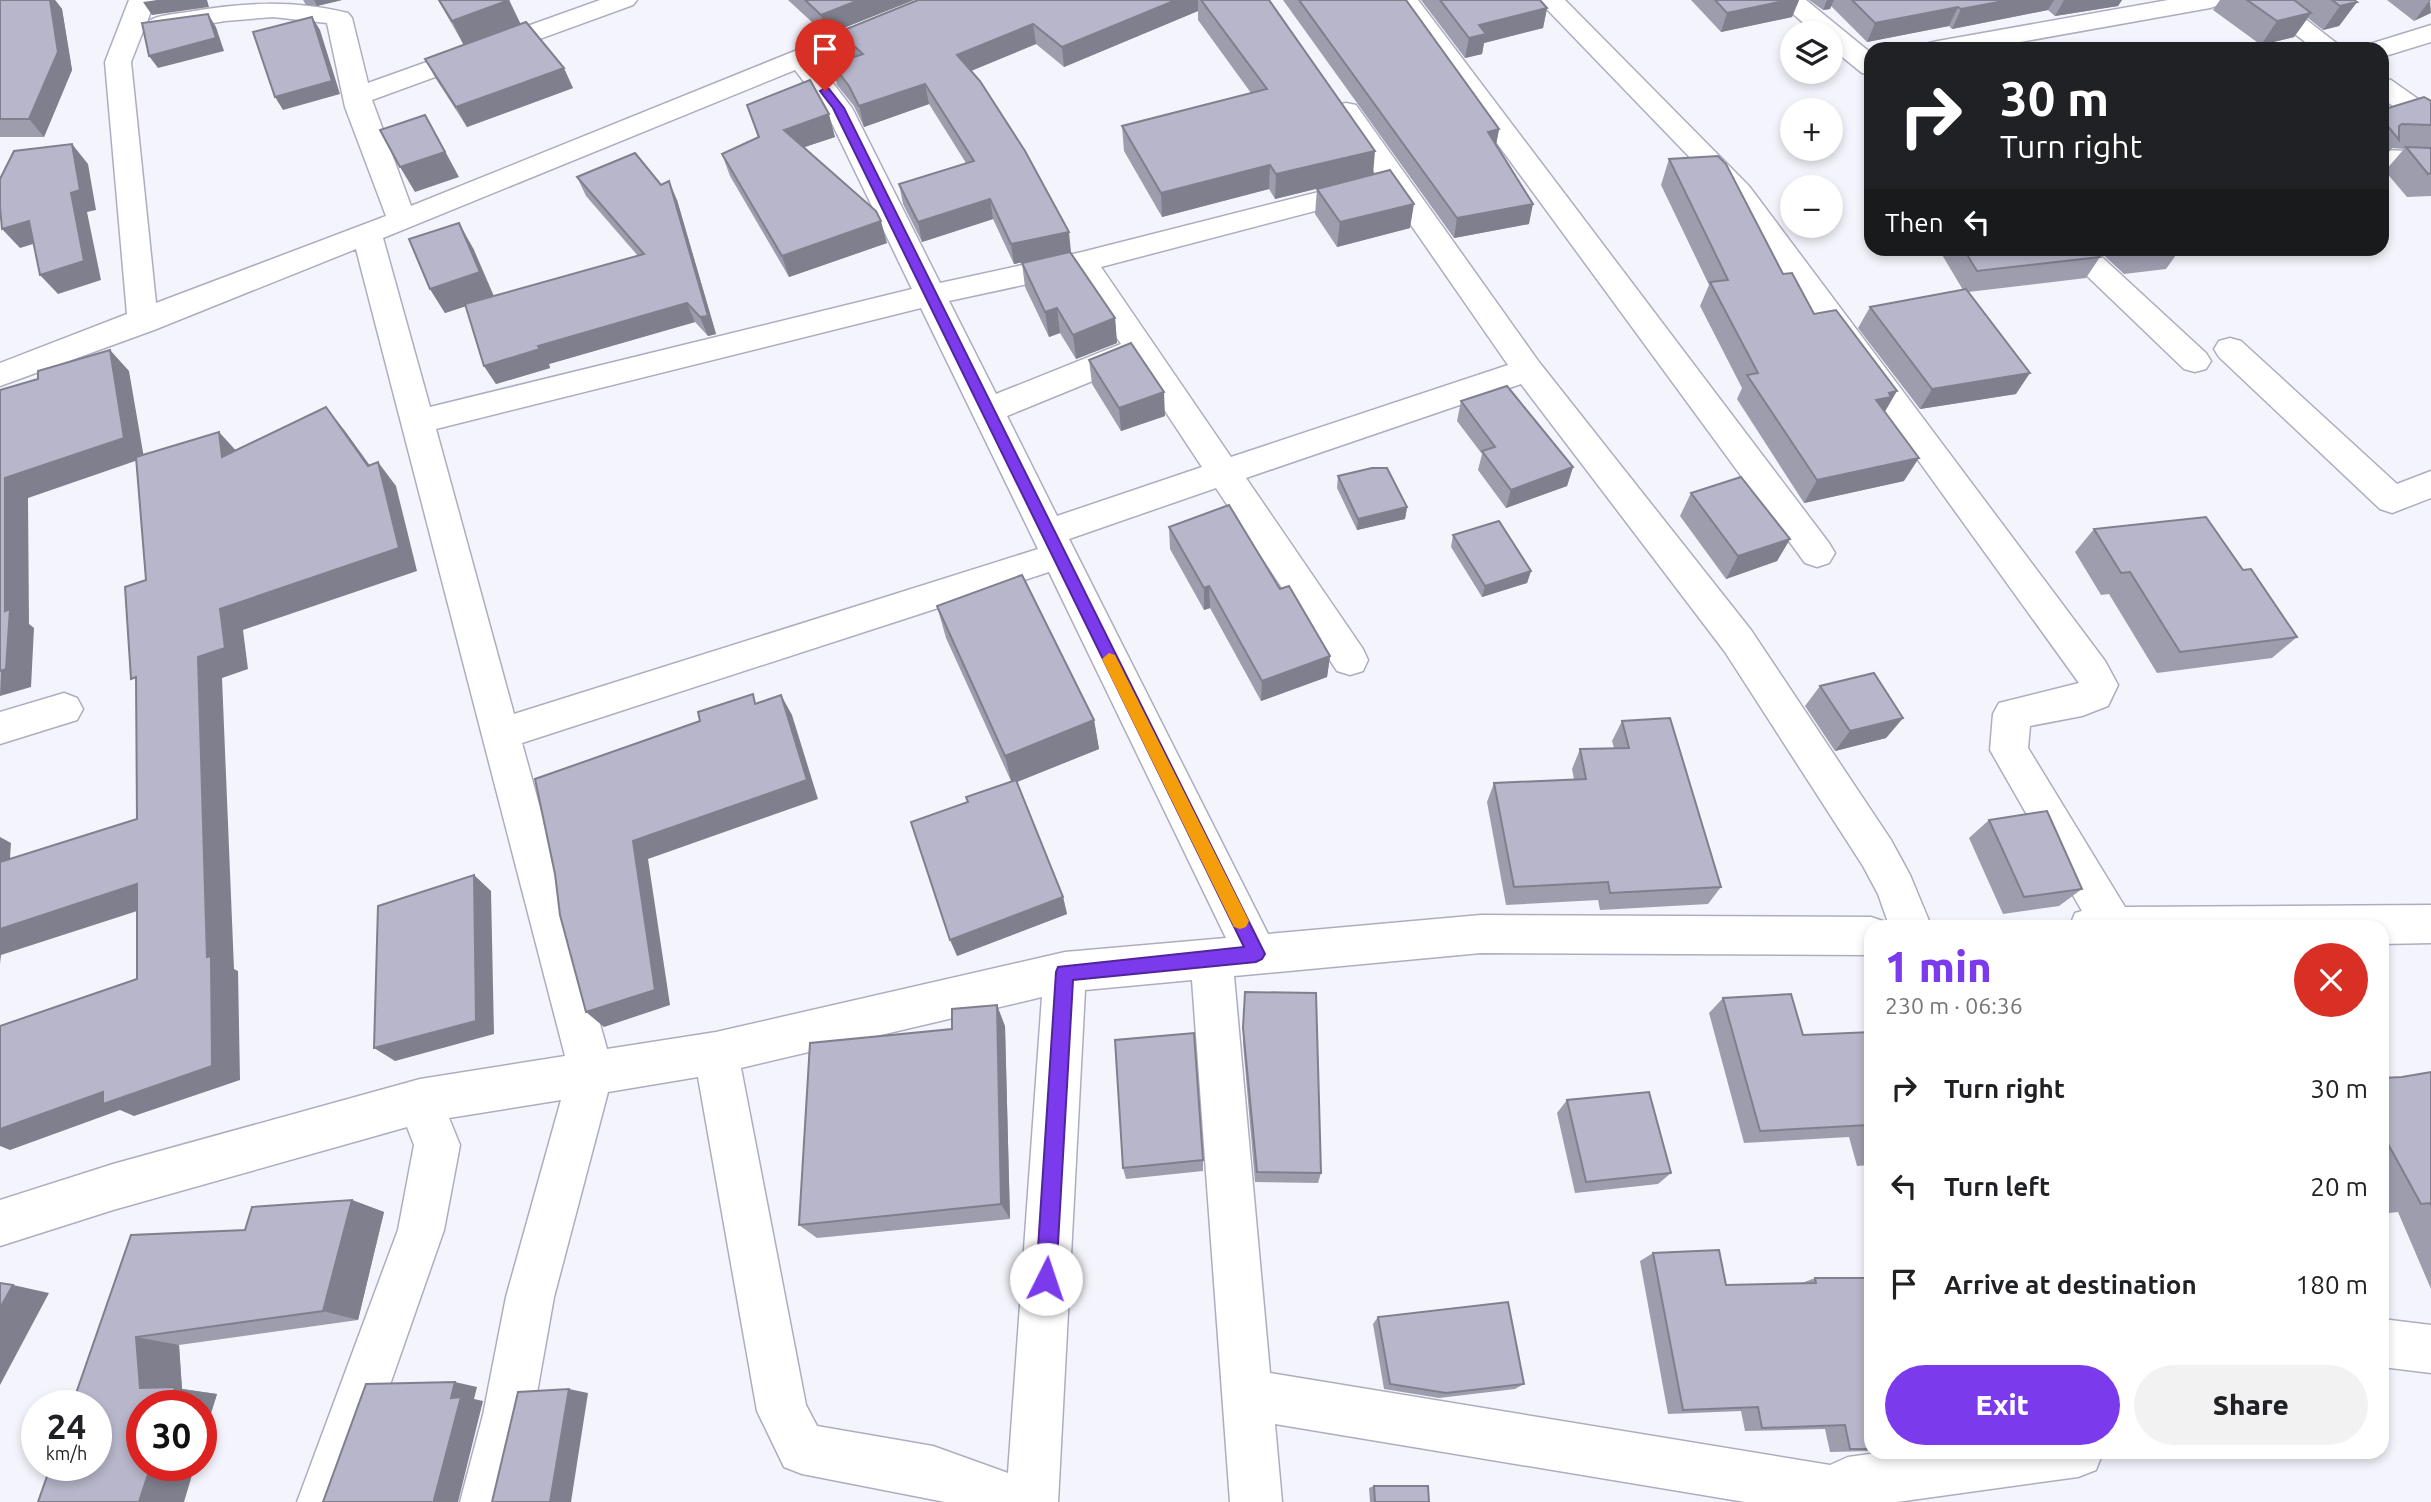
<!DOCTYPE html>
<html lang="en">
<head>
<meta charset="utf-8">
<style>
  body { margin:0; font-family:Ubuntu,sans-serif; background:#f2f2f2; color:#202124; height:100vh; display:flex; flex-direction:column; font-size:26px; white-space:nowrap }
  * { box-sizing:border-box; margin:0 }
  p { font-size:23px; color:#757577 }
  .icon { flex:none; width:38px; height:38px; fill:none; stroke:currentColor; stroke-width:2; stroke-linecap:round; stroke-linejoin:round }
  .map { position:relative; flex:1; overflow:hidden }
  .side { position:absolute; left:1864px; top:920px; width:525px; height:539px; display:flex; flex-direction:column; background:#fff; border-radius:21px; box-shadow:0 4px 10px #0003 }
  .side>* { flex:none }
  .hud { position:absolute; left:1864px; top:42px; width:525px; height:214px; border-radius:21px; box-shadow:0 4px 10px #0003; background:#202124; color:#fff; overflow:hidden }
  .fabs { position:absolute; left:1780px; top:21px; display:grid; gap:14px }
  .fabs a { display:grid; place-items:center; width:63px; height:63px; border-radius:50%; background:#fff; box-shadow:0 4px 10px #0003; font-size:35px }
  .speed { position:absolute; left:21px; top:1390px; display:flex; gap:14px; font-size:35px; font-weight:700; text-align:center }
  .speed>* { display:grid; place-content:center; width:91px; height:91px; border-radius:50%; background:#fff; box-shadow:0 4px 10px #0003; line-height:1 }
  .speed small { font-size:18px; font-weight:400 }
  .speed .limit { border:10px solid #d22; background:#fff; color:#111 }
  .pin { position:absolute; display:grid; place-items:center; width:60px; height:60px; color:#fff; margin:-72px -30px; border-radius:50% 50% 50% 0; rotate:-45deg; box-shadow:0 0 7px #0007 }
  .pin .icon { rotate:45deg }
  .me { position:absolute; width:77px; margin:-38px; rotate:4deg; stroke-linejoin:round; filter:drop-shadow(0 0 5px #0008) }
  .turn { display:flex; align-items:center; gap:24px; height:147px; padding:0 21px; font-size:32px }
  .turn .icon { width:91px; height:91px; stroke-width:2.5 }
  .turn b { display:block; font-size:49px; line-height:60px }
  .then { display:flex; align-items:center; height:66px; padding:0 21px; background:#0003; gap:14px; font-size:26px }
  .round { display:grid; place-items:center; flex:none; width:74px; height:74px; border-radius:37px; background:#f2f2f2 }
  .head { display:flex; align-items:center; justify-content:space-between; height:119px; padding:0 21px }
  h1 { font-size:42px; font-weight:800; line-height:52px; color:#7c3aed }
  .action { display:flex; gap:14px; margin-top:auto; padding:14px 21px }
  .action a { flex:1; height:80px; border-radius:42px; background:#7c3aed; color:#fff; font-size:28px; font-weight:800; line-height:80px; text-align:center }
  .action a+a { background:#f2f2f2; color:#202124 }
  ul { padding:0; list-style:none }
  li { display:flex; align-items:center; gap:21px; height:98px; padding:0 21px }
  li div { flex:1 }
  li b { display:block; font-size:26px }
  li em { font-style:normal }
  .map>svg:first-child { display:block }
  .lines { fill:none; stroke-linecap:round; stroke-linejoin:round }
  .minor-casing { stroke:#aeadc0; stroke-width:3 }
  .minor { fill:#fff; fill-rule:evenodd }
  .wall { fill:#9d9dae }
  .shaded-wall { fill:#807f8d }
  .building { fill:#b7b6ca; stroke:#807f8d; stroke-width:2 }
  .route { fill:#7c3aed; stroke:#51269a; stroke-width:2 }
  .slow { fill:#f59e0b }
</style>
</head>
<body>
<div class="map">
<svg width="2431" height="1502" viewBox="0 0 2431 1502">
  <rect width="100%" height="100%" fill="#f4f4fc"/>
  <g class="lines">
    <defs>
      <g id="minor">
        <path d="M129,0H155L147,22C157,15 175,14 188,12C243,2 294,0 348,13L352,18L368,83L600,0H637L633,5L372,100L411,206L921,0H956L952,5L816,61L852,108L940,283L1082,252L1366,180L1376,183L1380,189L1376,195L1101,267L1231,457L1508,365L1332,111L1336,105L1346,103L1356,105L1539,362L1751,630L1891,840L1910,875L1932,928H1890L1878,894L1863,866L1725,652L1521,384L1246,478L1363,649L1368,660L1363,671L1350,675L1337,671L1216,488L1069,539L1268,934L1481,915L1871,917L1886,922L1888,928H1871V955L1481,953L1234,976L1270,1373L1830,1465L1848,1457L1884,1452H2103L2096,1470L2078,1477L1897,1502H1745L1275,1424L1282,1502H1230L1192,980L1085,990L1058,1502H945L802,1474L784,1467L757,1411L698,1077L608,1092L554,1297L533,1415L512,1502H460L483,1415L506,1297L561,1100L449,1118L460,1145L444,1230L349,1502H297L398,1230L414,1145L407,1127L113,1210L0,1246V1200L113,1164L420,1079L565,1056L356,249L154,330L0,386V363L127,314L105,62ZM273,17L327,23L345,107L386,216L156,303L131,62L145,26L148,30L157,33L225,21ZM795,70L825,109L912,289L430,407L383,238ZM1074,274L1121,344L996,394L949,301ZM921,308L1038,549L514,714L436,429ZM1134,364L1202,467L1057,516L1007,416ZM1049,572L1226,938L1065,952L716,1032L607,1049L522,743ZM1042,997L1008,1473L933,1446L817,1426L806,1405L741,1068Z"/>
        <path d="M1392,0H1418L1829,543L1835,553L1829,563L1817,567L1805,563Z"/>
        <path d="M1538,0H1565L1749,186L2105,661L2118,685L2108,706L2082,716L2030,726L2028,748L2125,907L2431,905V943L2382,944V928H2069L2075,913L2082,911L1990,750L1993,714L1999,703L2079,683L1729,198Z"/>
        <path d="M1777,0H1806L1871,53V75L1862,73L1830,47V33H1815Z"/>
        <path d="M2168,0H2223L2219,5L2210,8L1981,49H1925L1929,43L1938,41Z"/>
        <path d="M2252,0H2281L2344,49H2314Z"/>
        <path d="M2431,25V42L2382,57V49H2369L2373,43Z"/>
        <path d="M2382,78L2391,80L2431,108V129L2421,127L2382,98Z"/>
        <path d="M2382,150L2431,152V170L2382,168Z"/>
        <path d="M2058,248H2092L2206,353L2211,361L2206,369L2195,372L2184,369Z"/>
        <path d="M2230,338L2241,341L2397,484L2431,471V498L2392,513L2380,509L2219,357L2214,349L2219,341Z"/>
        <path d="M64,693L77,698L83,709L77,720L0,744V712Z"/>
        <path d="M2382,1319L2431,1325V1373L2382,1367Z"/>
      </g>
    </defs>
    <use href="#minor" class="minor-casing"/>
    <use href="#minor" class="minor"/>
  </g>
  <g class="wall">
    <path d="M0,0H55L62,9L72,70L44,137H0Z"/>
    <path d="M303,0H342L317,6L306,5Z"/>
    <path d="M438,0H509L521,25L573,88L467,127L436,79L425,59L464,45Z"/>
    <path d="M788,0H914L826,35Z"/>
    <path d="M918,0H1269L1373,174L1410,228L1337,247L1315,214L1317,189L1327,186L1275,199L1269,189L1162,217L1124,151L1122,126L1251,93L1198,20V11L1064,67L1036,44L971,71L1071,252L1014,264L993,219L922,242L903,204L899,184L966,163L929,104L864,127L854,106L837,85L832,64L850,58L844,52L839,32Z"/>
    <path d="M1283,0H1406L1499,129L1496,145L1529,224L1454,238Z"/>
    <path d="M1421,0H1540L1547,8L1543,28L1484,43L1482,54L1465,58Z"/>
    <path d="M1691,0H1799L1792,17L1721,32Z"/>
    <path d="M1809,0H2122L2118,6L2055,16L2048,10L1952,29L1949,26L1867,42L1831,6L1830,9L1823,10Z"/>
    <path d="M2220,0H2354L2357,2L2339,26L2323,30L2308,18L2294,37L2261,45L2213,10Z"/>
    <path d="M2387,0H2431L2414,21Z"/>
    <path d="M2431,101V196L2407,197L2385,171L2404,149L2392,148L2382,161V110Z"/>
    <path d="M747,105L835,137L804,147L887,243L789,277L730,176L722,154L758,138Z"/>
    <path d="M1669,159L1783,274L1814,314L1885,412L1904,481L1804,503L1737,399L1742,388L1700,306L1709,285L1661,185Z"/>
    <path d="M577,177L661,185L677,200L716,334L708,336L695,322L549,364L550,368L496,384L484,366L466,306L445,313L430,289L473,248L494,296L638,256L586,196Z"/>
    <path d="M1938,248H2091L2100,257L2086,278L1968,292L2016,394L1920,409L1858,328L1870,307L1963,290Z"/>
    <path d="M2096,248H2181L2166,269L2124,274Z"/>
    <path d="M1022,263L1115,318L1117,343L1076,359L1060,333L1049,337L1025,287Z"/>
    <path d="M1089,360L1165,416L1121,431L1092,384Z"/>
    <path d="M1461,401L1573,467L1567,486L1506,508L1478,470L1482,454L1457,421Z"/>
    <path d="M1338,476L1407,507L1405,519L1357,530L1337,488Z"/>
    <path d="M1691,493L1790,539L1777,561L1726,579L1680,516Z"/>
    <path d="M1169,527L1280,589L1330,656L1327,677L1261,701L1210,608L1204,610L1170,549Z"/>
    <path d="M2094,529L2243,570L2297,637L2272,658L2157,673L2109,594L2101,595L2075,552Z"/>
    <path d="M1453,535L1531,571L1527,583L1482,597L1451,547Z"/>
    <path d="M937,606L1094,720L1099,749L1016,782L1063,897L1067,914L957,956L968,802L1011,781L946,638Z"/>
    <path d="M1820,686L1903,718L1886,738L1835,751L1805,706Z"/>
    <path d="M1622,721L1721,887L1708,904L1600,910L1598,900L1506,905L1487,802L1494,783L1574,779L1572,769L1580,749L1614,748L1612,741Z"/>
    <path d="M1989,820L2082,889L2059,906L2003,914L1969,838Z"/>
    <path d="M1245,992L1321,1173L1318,1183L1255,1182L1243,1043Z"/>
    <path d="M1723,998L1803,1035L1871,1032V1165L1857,1166L1849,1137L1744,1143L1709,1013Z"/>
    <path d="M1005,1026L1010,1219L817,1238L799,1225Z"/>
    <path d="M2431,1072V1289L2398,1212L2389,1213L2382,1199V1078L2402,1077Z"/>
    <path d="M1567,1100L1671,1173L1658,1184L1575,1193L1557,1113Z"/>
    <path d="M1203,1160V1171L1126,1179L1123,1168Z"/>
    <path d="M352,1200L384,1212L358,1320L179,1345L182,1389L217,1394L201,1445V1405L38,1502L131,1235L245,1230Z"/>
    <path d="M1653,1253L1726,1285L1802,1283L1815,1278H1871V1451L1830,1452L1825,1429L1745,1431L1741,1411L1668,1414L1640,1261Z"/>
    <path d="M1378,1317L1524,1384L1515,1389L1439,1398L1384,1389L1373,1324Z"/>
    <path d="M1374,1486L1429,1502H1370L1369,1488Z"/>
  </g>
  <g class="shaded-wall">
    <path d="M50,0H55L62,9L72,70L44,137L29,119Z"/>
    <path d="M157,0H207L209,7L152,15L143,2Z"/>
    <path d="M314,0H342L317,6Z"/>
    <path d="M509,0L521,25L464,46L452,21Z"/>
    <path d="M859,0H914L826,35L821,15Z"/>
    <path d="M1176,0H1198V11L1064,67L1062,47Z"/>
    <path d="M1788,0H1799L1792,17L1721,32L1727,13Z"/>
    <path d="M1827,0H1834L1830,9L1823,10Z"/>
    <path d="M2009,0H2054L2048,10L1952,29L1961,9Z"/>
    <path d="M2064,0H2122L2118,6L2055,16Z"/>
    <path d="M2430,0L2431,13L2414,21Z"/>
    <path d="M2357,2L2339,26L2323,30L2340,6Z"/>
    <path d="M1958,7L1949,26L1867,42L1875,23Z"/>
    <path d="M1547,8L1543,28L1484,43L1482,54L1465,58L1469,38L1479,25Z"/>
    <path d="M2311,13L2294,37L2261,45L2277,21Z"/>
    <path d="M208,14L216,27L224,51L158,68L149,56Z"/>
    <path d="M312,17L320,30L340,94L283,110L275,97Z"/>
    <path d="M1033,24L1036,44L961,75L957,55Z"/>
    <path d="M564,68L573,88L467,127L456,107Z"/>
    <path d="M925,84L929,104L864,127L859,106Z"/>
    <path d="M829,114L835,137L790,152L784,130Z"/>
    <path d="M1499,129L1495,150L1488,132Z"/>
    <path d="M439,140L459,177L415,192L400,167Z"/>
    <path d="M72,144L88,164L96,210L87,212L101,280L58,294L40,275L71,193Z"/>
    <path d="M1375,151L1373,175L1275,199L1276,174Z"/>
    <path d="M1270,165L1269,189L1162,217L1161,193Z"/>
    <path d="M669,181L677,200L716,334L708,336L700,317Z"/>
    <path d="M990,199L993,219L922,242L918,222Z"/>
    <path d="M1414,204L1410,228L1337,247L1340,222Z"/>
    <path d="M1533,204L1529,224L1454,238L1457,218Z"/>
    <path d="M29,221L46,240L20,248L2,229Z"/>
    <path d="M881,221L887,243L789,277L782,256Z"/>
    <path d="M459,223L473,248L494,297L445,313L430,289Z"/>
    <path d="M1069,232L1071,252L1014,264L1011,244Z"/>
    <path d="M687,303L695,322L549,364L550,368L496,384L484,366L538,346Z"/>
    <path d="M1057,308L1060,333L1049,337L1045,312Z"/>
    <path d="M1115,318L1117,343L1076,359L1073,335Z"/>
    <path d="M110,350L129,371L144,458L28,498L29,624L34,628L31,687L0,696L5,478Z"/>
    <path d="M2030,373L2016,394L1920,409L1932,389Z"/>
    <path d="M1897,391L1883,415L1876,400L1889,393Z"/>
    <path d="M1164,392L1165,416L1121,431L1119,408Z"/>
    <path d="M326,407L345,431L384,485L378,462L396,486L417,571L243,630L248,669L222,678L234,969L238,971L240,1080L134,1116L120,1110L10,1150L0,1146V1129L207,957L198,657L220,609L368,466Z"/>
    <path d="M219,432L240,455L222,457Z"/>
    <path d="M1919,458L1904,481L1804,503L1817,480Z"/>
    <path d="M1573,467L1567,486L1506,508L1511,490Z"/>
    <path d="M1407,507L1405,519L1357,530L1358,519Z"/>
    <path d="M1790,539L1777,561L1726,579L1738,556Z"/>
    <path d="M1531,571L1527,583L1482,597L1485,586Z"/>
    <path d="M1209,586L1210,608L1204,610V588Z"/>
    <path d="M1330,656L1327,677L1261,701L1262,681Z"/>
    <path d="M781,695L792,715L818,799L648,859L670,1005L604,1027L586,1012L633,841Z"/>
    <path d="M1903,718L1886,738L1835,751L1850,731Z"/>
    <path d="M1094,720L1099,749L1012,784L1005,756Z"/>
    <path d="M0,837L11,843L8,887L0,882Z"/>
    <path d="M474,875L491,891L494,1034L395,1061L374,1048Z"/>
    <path d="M137,884L165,902L1,955L0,964V929Z"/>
    <path d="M1063,897L1067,914L957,956L950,940Z"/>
    <path d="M997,1005L1005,1026L1010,1219L1001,1204Z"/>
    <path d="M352,1200L384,1212L358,1320L323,1311Z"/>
    <path d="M13,1285L49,1293L0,1385V1308Z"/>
    <path d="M136,1337L179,1345L182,1389L217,1394L201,1445V1405H170L140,1388Z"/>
    <path d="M455,1382L477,1387L474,1399L483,1401L458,1502H435L434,1500L451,1398Z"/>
    <path d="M569,1389L588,1393L571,1502H550Z"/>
    <path d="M151,1465H195L184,1502H139Z"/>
  </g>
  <g class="building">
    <path d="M0,0H50L58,52L29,119H0Z"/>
    <path d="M439,0H509L452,21Z"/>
    <path d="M805,0H859L821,15Z"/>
    <path d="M918,0H1176L1062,47L1033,24L957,55L980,81L1025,151L1069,232L1011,244L990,199L918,222L899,184L974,161L925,84L859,106L849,86L832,64L863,54L839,32Z"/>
    <path d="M1201,0H1269L1375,151L1276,174L1270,165L1161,193L1122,126L1267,89Z"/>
    <path d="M1299,0H1406L1499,129L1488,132L1533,204L1457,218Z"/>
    <path d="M1440,0H1540L1547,8L1479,25L1486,34L1469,38Z"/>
    <path d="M1715,0H1788L1727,13Z"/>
    <path d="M1852,0H2009L1961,9L1958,7L1875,23Z"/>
    <path d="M2247,0H2294L2311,13L2277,21Z"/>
    <path d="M2332,0H2354L2357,2L2340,6Z"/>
    <path d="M208,14L216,38L149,56L142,23Z"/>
    <path d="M312,17L332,81L275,97L253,32Z"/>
    <path d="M526,22L564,68L456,107L425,59Z"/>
    <path d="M810,80L829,114L784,130L876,211L881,221L782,256L722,154L759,137L747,105Z"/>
    <path d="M2424,97L2431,101V125L2402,124L2399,126V140L2382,119V110Z"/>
    <path d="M425,115L445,152L400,167L380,130Z"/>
    <path d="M72,144L80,190L71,193L84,261L40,275L29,221L2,229L0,207V179L14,151Z"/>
    <path d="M2406,147L2431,148V173L2428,174Z"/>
    <path d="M635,153L661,185L669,181L708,316L700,317L687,303L538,346L540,349L484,366L465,304L644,254L577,177Z"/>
    <path d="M1718,156L1726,164L1783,274L1792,273L1814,314L1836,310L1897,391L1889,393L1891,397L1876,400L1919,458L1817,480L1747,375L1758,373L1710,282L1728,280L1669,159Z"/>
    <path d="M1390,170L1414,204L1340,222L1317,189Z"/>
    <path d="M459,223L480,272L430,289L409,239Z"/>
    <path d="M1963,248H2091L2100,257L1977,271Z"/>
    <path d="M2134,248H2177L2139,253Z"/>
    <path d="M1070,252L1115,318L1073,335L1057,308L1045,312L1022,263Z"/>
    <path d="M1966,289L2030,373L1932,389L1870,307Z"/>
    <path d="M1131,343L1164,392L1119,408L1089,360Z"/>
    <path d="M110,350L124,438L5,478V611L10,609L6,669L0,671V390L38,379V371Z"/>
    <path d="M1507,386L1573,467L1511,490L1482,451L1495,447L1461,401Z"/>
    <path d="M326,407L368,466L378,462L399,548L220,609L225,648L198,657L207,957L211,956L212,1066L103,1104V1092L0,1129V1026L137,979V884L0,929V862L137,819L136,677L131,679L125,587L146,580L136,457L219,432L222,457Z"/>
    <path d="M1372,468H1387L1407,507L1358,519L1338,476Z"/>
    <path d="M1741,477L1790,539L1738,556L1691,493Z"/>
    <path d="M1229,505L1280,589L1289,586L1330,656L1262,681L1209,586L1204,588L1169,527Z"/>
    <path d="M2206,517L2243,570L2251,569L2297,637L2180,652L2130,572L2121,573L2094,529Z"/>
    <path d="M1499,521L1531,571L1485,586L1453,535Z"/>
    <path d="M1022,575L1094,720L1005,756L937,606Z"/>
    <path d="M1874,673L1903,718L1850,731L1820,686Z"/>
    <path d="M753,694L755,704L781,695L807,780L633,841L655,990L586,1012L560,915L555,874L535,779L700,721L698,712Z"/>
    <path d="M1670,718L1721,887L1610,893L1608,882L1514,887L1494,783L1586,779L1580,749L1629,748L1622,721Z"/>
    <path d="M1016,780L1063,897L950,940L911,822L968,802L966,797Z"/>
    <path d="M2047,811L2082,889L2024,897L1989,820Z"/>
    <path d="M474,875L476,1021L374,1048L378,906Z"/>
    <path d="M1245,992L1316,993L1321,1173L1257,1172L1243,1028Z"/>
    <path d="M1791,994L1803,1035L1871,1032V1136L1868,1125L1760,1131L1723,998Z"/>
    <path d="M997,1005L1001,1204L799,1225L810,1043L952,1029V1009Z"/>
    <path d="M1194,1033L1203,1160L1123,1168L1115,1040Z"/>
    <path d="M2431,1072V1205L2430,1203L2421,1204L2382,1133V1078L2402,1077Z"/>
    <path d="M1649,1092L1671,1173L1586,1182L1567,1100Z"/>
    <path d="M352,1200L323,1311L136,1337L140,1388L175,1387L170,1405H142V1465H151L139,1502H38L51,1465H96V1405H72L131,1235L245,1230L252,1207Z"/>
    <path d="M1719,1250L1726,1285L1816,1283L1815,1278H1871V1449H1850L1845,1425L1762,1428L1758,1407L1683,1410L1653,1253Z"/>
    <path d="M0,1283L13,1285L0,1308Z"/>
    <path d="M1508,1302L1524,1384L1446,1393L1390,1384L1378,1317Z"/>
    <path d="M455,1382L451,1398L461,1397L434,1500L435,1502H323L366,1384Z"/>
    <path d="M569,1389L550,1502H492L518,1392Z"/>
    <path d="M1374,1486H1428L1429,1502H1375Z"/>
  </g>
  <path class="route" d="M825,88L829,89L844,108L1265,954L1262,959L1256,962L1073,980L1056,1279L1053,1286L1046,1289L1039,1286L1036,1279L1056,972L1058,967L1244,947L833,108L820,91Z"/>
  <path class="slow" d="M1109,653L1115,655L1246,915L1249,921L1246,927L1240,929L1234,927L1102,659Z"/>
</svg>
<div class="fabs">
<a><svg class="icon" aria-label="layers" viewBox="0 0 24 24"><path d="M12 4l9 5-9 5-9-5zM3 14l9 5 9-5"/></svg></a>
<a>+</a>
<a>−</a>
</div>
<div class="speed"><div>24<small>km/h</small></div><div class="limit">30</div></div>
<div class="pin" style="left:825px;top:91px;background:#d93025"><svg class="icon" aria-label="arrive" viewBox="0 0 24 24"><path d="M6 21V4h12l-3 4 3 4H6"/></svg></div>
<svg class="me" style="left:1046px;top:1279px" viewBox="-20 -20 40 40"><circle r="19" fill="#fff"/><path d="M0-13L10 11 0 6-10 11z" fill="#7c3aed"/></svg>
<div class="hud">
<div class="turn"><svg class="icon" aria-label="right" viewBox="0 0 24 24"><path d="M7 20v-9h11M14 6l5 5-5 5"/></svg><div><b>30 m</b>Turn right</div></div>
<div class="then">Then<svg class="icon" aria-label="left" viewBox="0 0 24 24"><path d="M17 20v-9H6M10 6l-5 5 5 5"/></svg></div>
</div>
<section class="side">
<div class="head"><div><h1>1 min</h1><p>230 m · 06:36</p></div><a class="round" style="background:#d93025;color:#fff"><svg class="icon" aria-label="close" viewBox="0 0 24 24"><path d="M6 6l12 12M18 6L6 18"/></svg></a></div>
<ul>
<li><svg class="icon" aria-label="right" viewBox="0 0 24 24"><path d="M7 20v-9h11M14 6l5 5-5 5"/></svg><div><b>Turn right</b></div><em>30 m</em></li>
<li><svg class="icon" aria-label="left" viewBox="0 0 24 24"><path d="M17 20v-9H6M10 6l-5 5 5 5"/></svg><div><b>Turn left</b></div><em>20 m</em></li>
<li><svg class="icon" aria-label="arrive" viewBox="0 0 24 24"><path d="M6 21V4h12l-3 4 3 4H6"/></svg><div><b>Arrive at destination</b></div><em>180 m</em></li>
</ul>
<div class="action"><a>Exit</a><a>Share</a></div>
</section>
</div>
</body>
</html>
